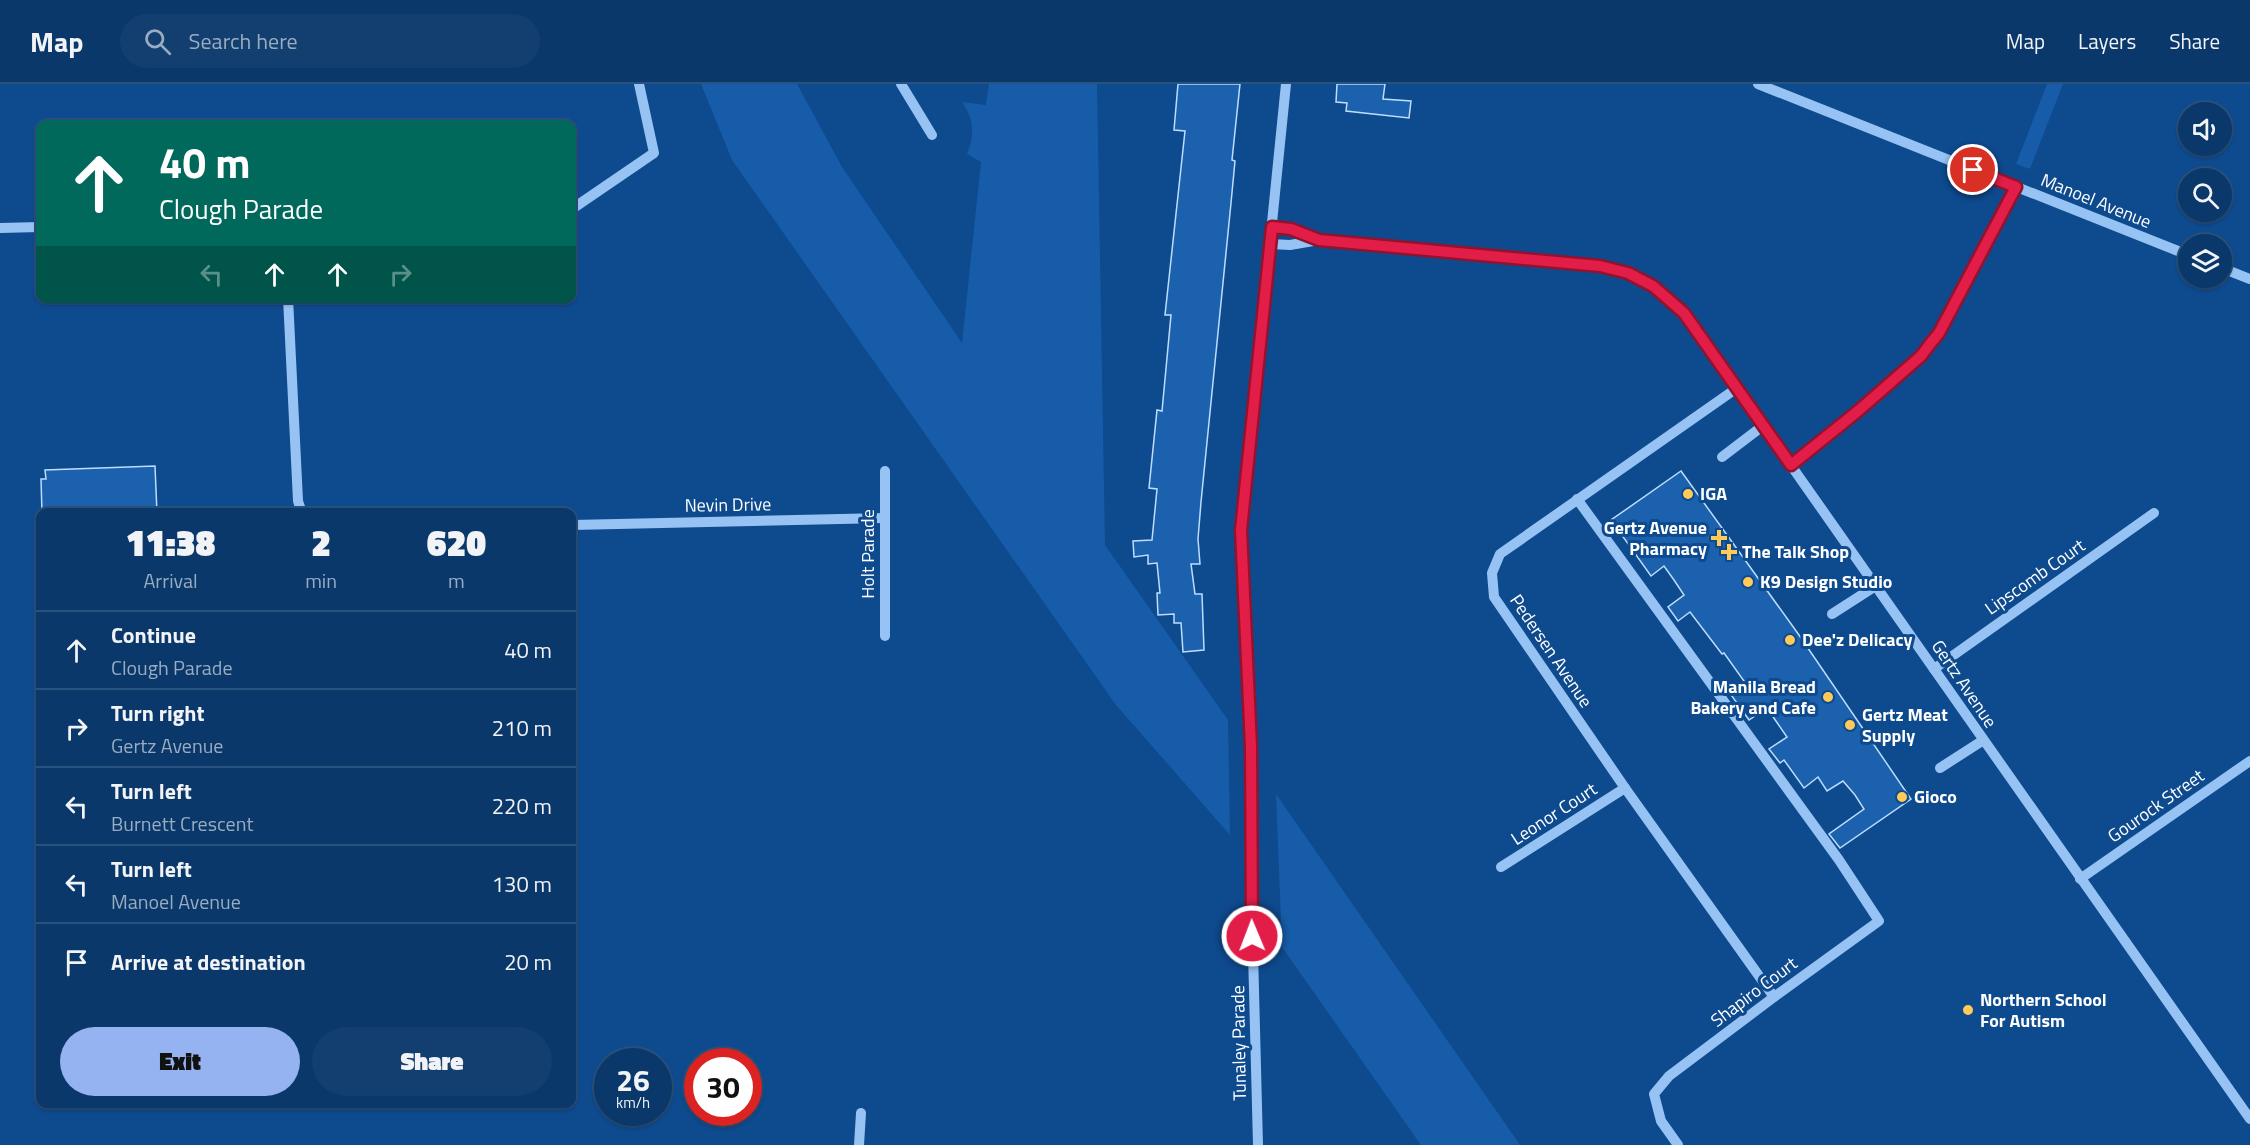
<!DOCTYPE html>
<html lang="en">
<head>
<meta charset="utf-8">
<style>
  body { margin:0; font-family:"Titillium Web",sans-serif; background:#133f70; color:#f1f3f6; height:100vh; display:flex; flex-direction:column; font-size:22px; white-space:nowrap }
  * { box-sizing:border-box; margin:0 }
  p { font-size:20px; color:#99acc1 }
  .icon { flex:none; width:33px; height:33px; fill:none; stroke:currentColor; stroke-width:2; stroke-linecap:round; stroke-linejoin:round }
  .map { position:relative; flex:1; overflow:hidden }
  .sheet { position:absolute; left:36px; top:424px; width:540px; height:600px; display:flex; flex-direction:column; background:#0a386a; border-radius:12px; box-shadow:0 2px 4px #0004,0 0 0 2px #2a527e }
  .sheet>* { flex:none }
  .banner { position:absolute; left:36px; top:36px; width:540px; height:183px; border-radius:12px; box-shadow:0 2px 4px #0004,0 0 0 2px #2a527e; background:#00695c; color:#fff; overflow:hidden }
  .fabs { position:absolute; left:2178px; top:18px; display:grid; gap:12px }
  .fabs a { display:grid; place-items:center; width:54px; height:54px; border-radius:50%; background:#0a386a; box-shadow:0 2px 4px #0004,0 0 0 2px #2a527e; font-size:30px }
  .speed { position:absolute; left:594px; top:964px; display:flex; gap:12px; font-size:30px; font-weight:700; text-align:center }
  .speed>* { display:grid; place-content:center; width:78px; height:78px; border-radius:50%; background:#0a386a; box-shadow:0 2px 4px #0004,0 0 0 2px #2a527e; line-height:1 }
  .speed small { font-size:15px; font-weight:400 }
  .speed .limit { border:9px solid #d22; background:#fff; color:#111 }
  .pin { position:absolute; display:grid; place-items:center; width:51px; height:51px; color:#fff; margin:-26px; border:3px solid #fff; border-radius:50%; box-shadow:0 2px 6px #0007 }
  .me { position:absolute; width:66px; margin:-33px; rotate:359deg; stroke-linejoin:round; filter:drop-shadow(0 0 4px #0008) }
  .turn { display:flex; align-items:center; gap:21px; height:126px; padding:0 24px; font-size:27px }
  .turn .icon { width:78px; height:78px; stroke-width:2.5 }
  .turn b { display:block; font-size:42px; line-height:51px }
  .lanes { display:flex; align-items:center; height:57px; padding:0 24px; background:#0003; justify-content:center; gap:30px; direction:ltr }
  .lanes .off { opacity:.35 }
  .eta { display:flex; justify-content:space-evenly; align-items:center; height:102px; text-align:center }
  .eta b { font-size:36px; font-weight:800; line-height:42px }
  .cta { display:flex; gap:12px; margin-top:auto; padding:12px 24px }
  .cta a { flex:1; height:69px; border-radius:36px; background:#95b2f1; color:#111; font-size:24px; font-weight:800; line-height:69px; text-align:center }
  .cta a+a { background:#133f70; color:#f1f3f6 }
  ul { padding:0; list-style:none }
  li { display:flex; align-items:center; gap:18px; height:78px; padding:0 24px; border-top:2px solid #2a527e }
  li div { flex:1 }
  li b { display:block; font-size:22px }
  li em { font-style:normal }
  header { display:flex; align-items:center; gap:36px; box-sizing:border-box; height:84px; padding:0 30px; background:#0a386a; border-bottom:2px solid #2a527e }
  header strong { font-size:28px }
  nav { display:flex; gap:33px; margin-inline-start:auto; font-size:21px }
  .search { width:420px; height:54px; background:#133f70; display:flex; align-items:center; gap:15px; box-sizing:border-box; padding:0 21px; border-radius:33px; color:#99acc1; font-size:22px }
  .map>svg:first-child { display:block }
  .green { fill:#165ca9 }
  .building { fill:#1b61ae; stroke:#bdddfe; stroke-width:1.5 }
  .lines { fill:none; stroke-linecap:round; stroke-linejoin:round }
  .minor { stroke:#96c3f3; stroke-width:10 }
  .route-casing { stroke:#92132f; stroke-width:15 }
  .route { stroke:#e11d48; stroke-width:10 }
  .poi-dot { fill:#ffca58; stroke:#0e4a8e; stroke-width:2 }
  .labels { text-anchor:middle; stroke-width:6; stroke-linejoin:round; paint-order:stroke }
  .street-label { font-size:18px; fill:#fff; stroke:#0e4a8e }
  .poi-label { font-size:18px; font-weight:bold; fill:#fff; stroke:#0e4a8e; text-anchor:start }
</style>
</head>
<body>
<header>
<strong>Map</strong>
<div class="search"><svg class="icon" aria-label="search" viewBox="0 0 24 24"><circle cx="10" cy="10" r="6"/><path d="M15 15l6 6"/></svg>Search here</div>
<nav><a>Map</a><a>Layers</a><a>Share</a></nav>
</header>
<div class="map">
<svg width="2250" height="1061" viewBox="0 0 2250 1061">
  <rect width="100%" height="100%" fill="#0e4a8e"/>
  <g class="green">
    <path d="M701,0H797L842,83L962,259L981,78L967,70C975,51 974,35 962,18L986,21L989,0H1097L1105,461L1228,636L1230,751L1116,621L732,76Z"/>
    <path d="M2047,0H2063L2030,85L2016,80Z"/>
    <path d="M1276,710L1520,1061H1421L1282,863Z"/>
  </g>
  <g class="building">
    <path d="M1178,0H1240L1232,76L1235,77L1231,119L1201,418L1198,455L1200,480H1191L1195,510H1202L1204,566L1183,568L1181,539H1174V530L1158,531L1157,509H1160L1157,479L1148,480V471L1134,473L1133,457L1152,456L1157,405L1149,404L1157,326L1162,327L1171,231H1165L1185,47L1174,46Z"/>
    <path d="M1337,0H1385L1383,15L1411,17L1409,34L1346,27L1347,19L1336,18Z"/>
    <path d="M155,382L157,429H42L41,395H46L45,386Z"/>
    <path d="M1681,387L1799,551L1911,715L1840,764L1829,750L1864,725L1855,711L1843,697L1827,707L1818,693L1804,704L1784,676L1780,679L1769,665L1787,653L1767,624L1749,636L1729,608L1744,597L1724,569L1722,570L1690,528L1678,537L1668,523L1684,511L1674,496L1664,482L1651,492L1611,436Z"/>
  </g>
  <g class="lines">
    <g class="minor">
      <path d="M901,0L932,51"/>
      <path d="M1758,0L2188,171"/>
      <path d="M572,125L654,69L639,0"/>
      <path d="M1272,143L1291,145L1318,156"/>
      <path d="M0,144L40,143"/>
      <path d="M1270,160L1290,161L1319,156L1601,182L1628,189L1653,202L1684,229C1873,497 2060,767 2250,1035"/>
      <path d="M2222,184L2250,195"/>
      <path d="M288,214L298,417L302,429"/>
      <path d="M1737,304L1500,470L1492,489L1494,513L1625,704L1774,913"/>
      <path d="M1722,373L1764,341"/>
      <path d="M1792,381L1859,327L1921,272L1939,249L2016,103"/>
      <path d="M885,387V552"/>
      <path d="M1577,415L1839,776L1879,837L1774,913L1669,992L1654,1010L1661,1037L1678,1061"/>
      <path d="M572,441L885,434"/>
      <path d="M1832,530L1874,503"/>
      <path d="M1934,585L2154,429"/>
      <path d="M1940,684L1982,657"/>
      <path d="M1501,783L1625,704"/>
      <path d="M2080,795L2250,677"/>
      <path d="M859,1061L861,1029"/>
      <path d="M1258,1061L1252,829L1251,662L1241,446L1286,0"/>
    </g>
  </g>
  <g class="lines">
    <defs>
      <path id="route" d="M1252,852L1251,662L1241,446L1272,143L1291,145L1319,156L1600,182L1628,189L1653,202L1684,229L1791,381L1858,327L1921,272L1930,260L1939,249L2016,103L1973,86"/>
    </defs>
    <use href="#route" class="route-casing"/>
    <use href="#route" class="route"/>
  </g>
  <g class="poi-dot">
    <circle cx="1688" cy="410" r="6"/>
    <path d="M1716 445h6v6h6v6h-6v6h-6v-6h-6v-6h6z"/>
    <path d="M1726 459h6v6h6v6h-6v6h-6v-6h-6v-6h6z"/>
    <circle cx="1748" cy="498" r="6"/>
    <circle cx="1790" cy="556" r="6"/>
    <circle cx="1828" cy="613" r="6"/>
    <circle cx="1850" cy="641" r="6"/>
    <circle cx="1902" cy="713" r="6"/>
    <circle cx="1968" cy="926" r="6"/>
  </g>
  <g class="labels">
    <g class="street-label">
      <text transform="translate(2096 117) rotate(22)" y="6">Manoel Avenue</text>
      <text transform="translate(728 421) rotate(-1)" y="6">Nevin Drive</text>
      <text transform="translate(868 470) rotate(-90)" y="6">Holt Parade</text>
      <text transform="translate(2035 493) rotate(-35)" y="6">Lipscomb Court</text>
      <text transform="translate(1551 567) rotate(56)" y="6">Pedersen Avenue</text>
      <text transform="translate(1964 600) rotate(56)" y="6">Gertz Avenue</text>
      <text transform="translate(2156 722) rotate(-35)" y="6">Gourock Street</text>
      <text transform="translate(1554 730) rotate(-33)" y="6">Leonor Court</text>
      <text transform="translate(1754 908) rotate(-37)" y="6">Shapiro Court</text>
      <text transform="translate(1239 959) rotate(-91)" y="6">Tunaley Parade</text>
    </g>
    <g class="poi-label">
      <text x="1700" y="416">IGA</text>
      <text x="1707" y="450" text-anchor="end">Gertz Avenue<tspan x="1707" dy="21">Pharmacy</tspan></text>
      <text x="1742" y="474">The Talk Shop</text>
      <text x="1760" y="504">K9 Design Studio</text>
      <text x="1802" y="562">Dee'z Delicacy</text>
      <text x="1816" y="609" text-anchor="end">Manila Bread<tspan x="1816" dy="21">Bakery and Cafe</tspan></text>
      <text x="1862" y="637">Gertz Meat<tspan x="1862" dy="21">Supply</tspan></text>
      <text x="1914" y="719">Gioco</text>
      <text x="1980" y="922">Northern School<tspan x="1980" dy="21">For Autism</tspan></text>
    </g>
  </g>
</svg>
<div class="fabs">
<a><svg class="icon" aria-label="sound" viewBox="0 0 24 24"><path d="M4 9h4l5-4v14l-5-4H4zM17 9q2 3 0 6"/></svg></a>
<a><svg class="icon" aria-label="search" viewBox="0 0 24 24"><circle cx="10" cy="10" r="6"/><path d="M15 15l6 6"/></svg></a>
<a><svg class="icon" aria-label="layers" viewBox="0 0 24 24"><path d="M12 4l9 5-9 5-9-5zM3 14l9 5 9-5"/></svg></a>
</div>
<div class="speed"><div>26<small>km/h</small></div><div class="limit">30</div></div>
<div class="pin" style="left:1973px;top:86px;background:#d93025"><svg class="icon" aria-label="arrive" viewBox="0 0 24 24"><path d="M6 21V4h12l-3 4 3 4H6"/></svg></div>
<svg class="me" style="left:1252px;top:852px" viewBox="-20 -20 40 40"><circle r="17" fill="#e11d48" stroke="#fff" stroke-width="3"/><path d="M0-11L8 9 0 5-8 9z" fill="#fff"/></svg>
<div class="banner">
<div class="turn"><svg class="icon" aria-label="ahead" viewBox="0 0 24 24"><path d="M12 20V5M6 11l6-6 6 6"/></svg><div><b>40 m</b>Clough Parade</div></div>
<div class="lanes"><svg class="icon off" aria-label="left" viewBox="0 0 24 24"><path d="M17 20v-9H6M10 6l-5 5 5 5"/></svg><svg class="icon" aria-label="ahead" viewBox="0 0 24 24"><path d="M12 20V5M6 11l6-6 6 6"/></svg><svg class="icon" aria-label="ahead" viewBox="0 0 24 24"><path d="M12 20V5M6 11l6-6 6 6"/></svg><svg class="icon off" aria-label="right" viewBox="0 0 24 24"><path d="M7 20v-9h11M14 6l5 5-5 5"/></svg></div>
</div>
<section class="sheet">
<div class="eta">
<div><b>11:38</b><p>Arrival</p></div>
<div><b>2</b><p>min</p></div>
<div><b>620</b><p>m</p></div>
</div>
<ul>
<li><svg class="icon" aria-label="ahead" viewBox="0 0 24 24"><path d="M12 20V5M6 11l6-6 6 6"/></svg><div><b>Continue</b><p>Clough Parade</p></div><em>40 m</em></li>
<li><svg class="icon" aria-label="right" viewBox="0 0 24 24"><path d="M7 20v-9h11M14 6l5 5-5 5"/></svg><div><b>Turn right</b><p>Gertz Avenue</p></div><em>210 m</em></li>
<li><svg class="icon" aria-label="left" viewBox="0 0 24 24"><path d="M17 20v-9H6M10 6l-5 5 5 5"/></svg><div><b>Turn left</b><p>Burnett Crescent</p></div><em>220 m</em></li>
<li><svg class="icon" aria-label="left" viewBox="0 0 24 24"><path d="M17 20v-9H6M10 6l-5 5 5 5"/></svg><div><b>Turn left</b><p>Manoel Avenue</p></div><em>130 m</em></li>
<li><svg class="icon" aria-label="arrive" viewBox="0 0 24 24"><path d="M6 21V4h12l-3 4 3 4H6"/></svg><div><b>Arrive at destination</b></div><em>20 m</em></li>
</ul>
<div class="cta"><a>Exit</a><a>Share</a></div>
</section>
</div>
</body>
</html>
